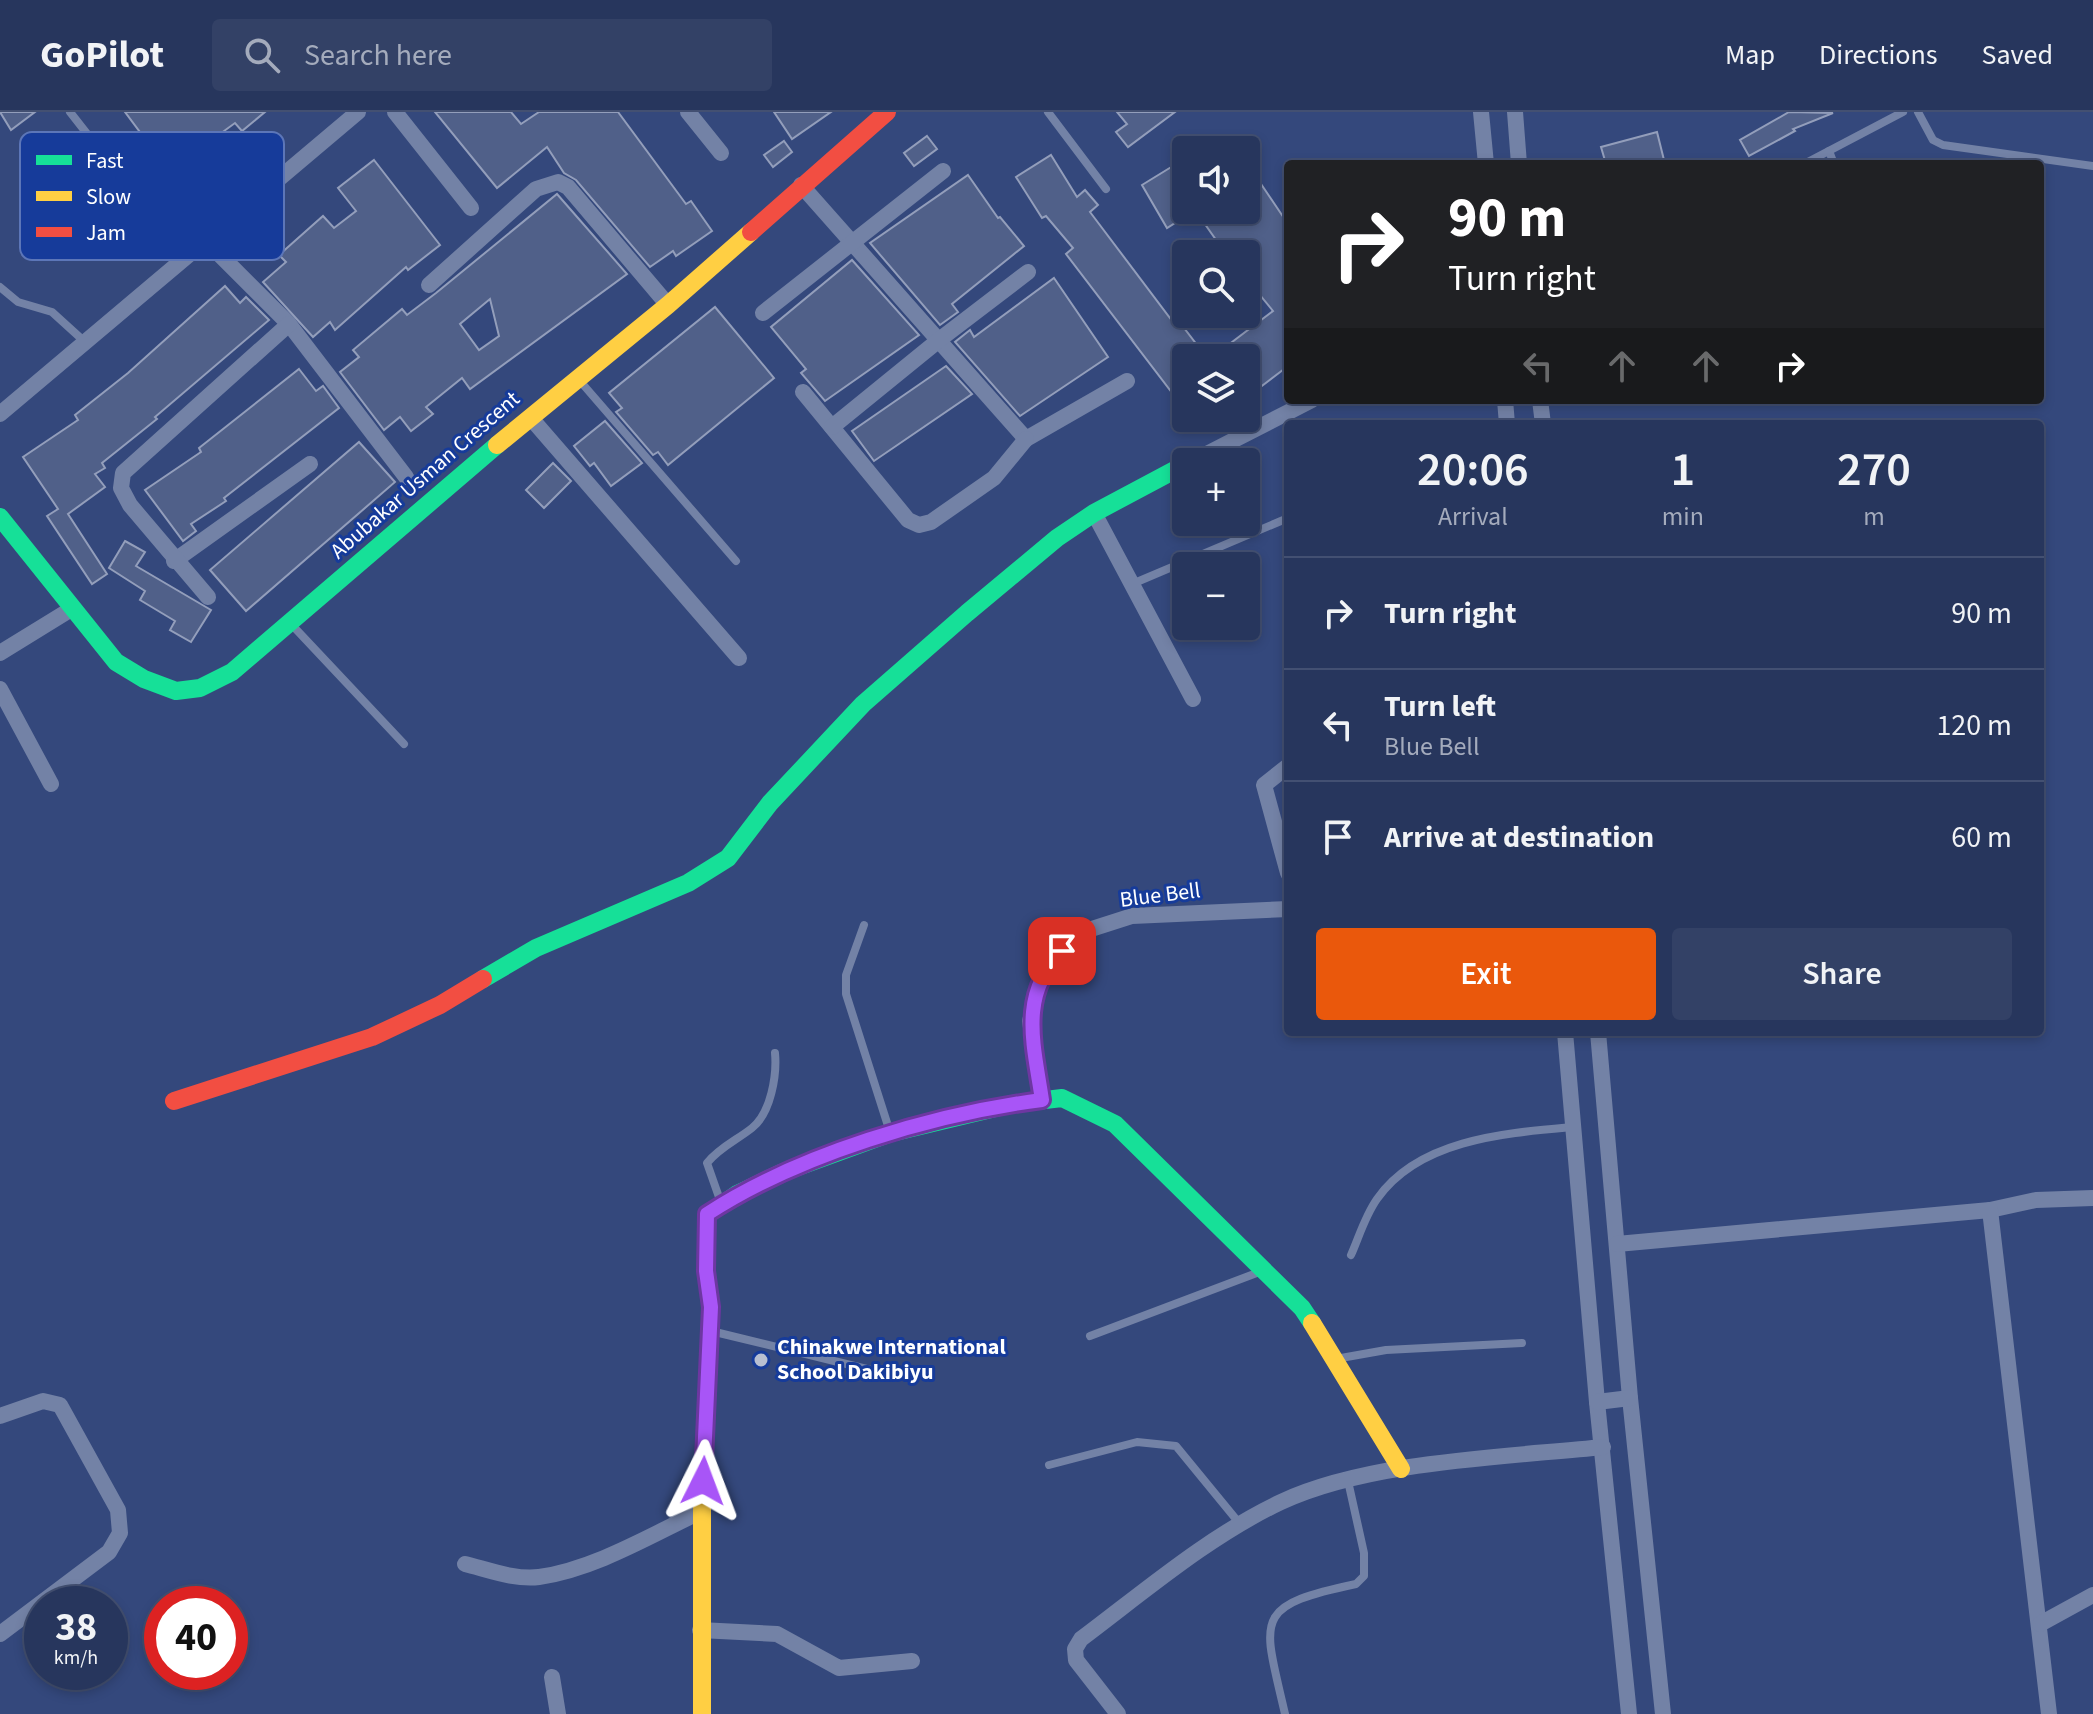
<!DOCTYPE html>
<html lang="en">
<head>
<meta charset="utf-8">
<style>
	:root { --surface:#27365d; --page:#334166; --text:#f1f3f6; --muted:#a4abbc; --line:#435072; --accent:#ea580c }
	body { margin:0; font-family:"Source Sans 3",sans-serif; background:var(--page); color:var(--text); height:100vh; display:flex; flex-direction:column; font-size:30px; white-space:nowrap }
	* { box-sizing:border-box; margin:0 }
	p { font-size:26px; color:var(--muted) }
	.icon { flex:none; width:44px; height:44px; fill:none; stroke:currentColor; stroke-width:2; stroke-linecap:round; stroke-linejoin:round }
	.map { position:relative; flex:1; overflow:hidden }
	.panel { position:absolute; left:1284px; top:308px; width:760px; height:616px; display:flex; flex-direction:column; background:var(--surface); border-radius:8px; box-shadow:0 4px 12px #0003,0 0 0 2px var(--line) }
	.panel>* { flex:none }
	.hud { position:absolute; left:1284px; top:48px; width:760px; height:244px; border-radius:8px; box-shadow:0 4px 12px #0003,0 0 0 2px var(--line); background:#202124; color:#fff; overflow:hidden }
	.buttons { position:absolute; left:1172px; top:24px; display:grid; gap:16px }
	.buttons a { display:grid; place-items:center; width:88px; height:88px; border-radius:8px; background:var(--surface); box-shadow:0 4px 12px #0003,0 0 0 2px var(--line); font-size:40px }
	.speed { position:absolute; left:24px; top:1474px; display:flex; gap:16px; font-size:40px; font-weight:700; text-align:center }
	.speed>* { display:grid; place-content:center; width:104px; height:104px; border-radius:50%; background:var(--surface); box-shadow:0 4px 12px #0003,0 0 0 2px var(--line); line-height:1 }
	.speed small { font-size:20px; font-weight:400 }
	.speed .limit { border:12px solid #d22; background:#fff; color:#111 }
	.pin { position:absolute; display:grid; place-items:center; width:68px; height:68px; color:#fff; margin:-34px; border-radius:16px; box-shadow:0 4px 12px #0006 }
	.me { position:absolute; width:88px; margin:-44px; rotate:3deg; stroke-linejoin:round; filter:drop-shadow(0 0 6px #0008) }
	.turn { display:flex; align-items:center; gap:28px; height:168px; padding:0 32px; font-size:36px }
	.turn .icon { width:104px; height:104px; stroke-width:2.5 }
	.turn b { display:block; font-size:56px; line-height:68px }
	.lanes { display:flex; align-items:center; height:76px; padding:0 32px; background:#0003; justify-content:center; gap:40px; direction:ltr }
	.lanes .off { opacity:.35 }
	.eta { display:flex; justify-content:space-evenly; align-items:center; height:136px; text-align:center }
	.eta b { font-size:48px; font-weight:600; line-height:56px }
	.cta { display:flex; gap:16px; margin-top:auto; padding:16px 32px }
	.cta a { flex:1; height:92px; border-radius:8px; background:var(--accent); color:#fff; font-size:32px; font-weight:600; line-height:92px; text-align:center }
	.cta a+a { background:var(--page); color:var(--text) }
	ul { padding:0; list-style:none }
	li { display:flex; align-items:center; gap:24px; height:112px; padding:0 32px; border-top:2px solid var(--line) }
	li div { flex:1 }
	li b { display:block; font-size:30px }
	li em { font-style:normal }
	header { display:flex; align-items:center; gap:48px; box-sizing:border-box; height:112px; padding:0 40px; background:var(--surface); border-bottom:2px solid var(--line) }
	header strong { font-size:38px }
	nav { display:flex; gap:44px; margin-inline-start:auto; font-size:28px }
	.search { width:560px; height:72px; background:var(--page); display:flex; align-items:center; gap:20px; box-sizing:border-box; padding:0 28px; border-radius:8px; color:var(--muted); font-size:30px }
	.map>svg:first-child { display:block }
	.building { fill:#506089; stroke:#939ebb; stroke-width:2; fill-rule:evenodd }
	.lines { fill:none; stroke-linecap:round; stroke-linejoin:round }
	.lane { stroke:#7382a6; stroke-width:8 }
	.street { stroke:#7382a6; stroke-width:16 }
	.fast { stroke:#16e098; stroke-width:18 }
	.slow { stroke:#ffcf43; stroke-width:18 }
	.jam { stroke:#f24e42; stroke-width:18 }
	.route-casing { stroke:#6d37a1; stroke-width:20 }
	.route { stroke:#a855f7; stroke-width:14 }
	.poi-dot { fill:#b8bfd1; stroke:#163b9a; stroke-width:3 }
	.labels { text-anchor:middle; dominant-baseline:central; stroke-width:6; stroke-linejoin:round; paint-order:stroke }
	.street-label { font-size:22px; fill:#fff; stroke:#163b9a }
	.poi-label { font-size:22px; font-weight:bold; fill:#fff; stroke:#163b9a; text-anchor:start }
	.key { fill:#163b9a; stroke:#5c76b8; stroke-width:2 }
	.key-label { font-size:22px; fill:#fff }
</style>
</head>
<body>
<header>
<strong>GoPilot</strong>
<div class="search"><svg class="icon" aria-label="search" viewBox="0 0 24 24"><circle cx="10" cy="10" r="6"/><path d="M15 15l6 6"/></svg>Search here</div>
<nav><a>Map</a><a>Directions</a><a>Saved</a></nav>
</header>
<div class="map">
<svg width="2093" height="1602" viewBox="0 0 2093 1602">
	<rect width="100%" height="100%" fill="#34487c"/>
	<g class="building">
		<polygon points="0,0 35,0 11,18"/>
		<polygon points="125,0 265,0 242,19 235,11 169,59"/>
		<polygon points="435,0 511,0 521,12 539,0 618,0 686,92 691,89 712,119 676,144 673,139 650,155 576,68 564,61 547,35 497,76"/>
		<polygon points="774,0 831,0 792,27"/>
		<polygon points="1117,0 1175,0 1128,35 1116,20 1127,12"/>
		<polygon points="1789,0 1833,1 1793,17 1795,19 1749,44 1740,28"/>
		<polygon points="1657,20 1665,52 1606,52 1601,35"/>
		<polygon points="927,24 937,37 914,54 904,41"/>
		<polygon points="784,29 792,40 773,55 764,43"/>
		<polygon points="1051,43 1077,85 1085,78 1098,93 1090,100 1170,206 1174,203 1207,246 1186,246 1186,299 1066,142 1073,136 1046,104 1042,106 1016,65"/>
		<polygon points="1186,46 1186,104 1167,116 1142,73"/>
		<polygon points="374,48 440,133 408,158 406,155 335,218 330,210 313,225 263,170 286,150 279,143 323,104 334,116 356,99 338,76"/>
		<polygon points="968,63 998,106 1000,105 1024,134 952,192 958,200 940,213 870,131"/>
		<polygon points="1259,69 1288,112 1288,254 1246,286 1246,246 1211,246 1273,199 1246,166 1246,142 1226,142 1195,98 1246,98 1246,78"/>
		<path d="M557,82l70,80 -157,115 -8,-11 -36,29 7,7 -22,17 -11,-14 -16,13 -44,-58 19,-15 -6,-7 49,-41 5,6 29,-22zM490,187l9,37 -20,14 -19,-26z"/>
		<polygon points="852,148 919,223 825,289 801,261 806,257 771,215"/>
		<polygon points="1054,166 1108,245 1020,304 955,230 970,218 974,225"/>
		<polygon points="225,174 240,191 246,185 269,208 155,305 157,307 102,351 105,356 95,362 105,375 68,402 107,462 92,472 47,404 58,397 23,345 78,308 75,303 128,261"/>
		<polygon points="715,195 774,266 668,353 658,340 653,343 616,300 622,296 609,281"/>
		<polygon points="946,254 972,282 874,349 852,319"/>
		<polygon points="299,257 316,279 323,274 339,296 224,386 226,389 191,412 196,419 183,429 145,378 201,340 199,336"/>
		<polygon points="605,309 642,351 611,374 594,351 590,354 574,334"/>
		<polygon points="359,330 395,370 246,499 210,458"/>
		<polygon points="553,351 571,369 544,396 526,378"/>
		<polygon points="125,429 145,440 136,454 211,498 191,530 170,518 175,509 140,488 145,479 109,456"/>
	</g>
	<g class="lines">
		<g class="lane">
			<polyline points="70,0 128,74 177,152"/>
			<polyline points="1048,0 1106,77"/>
			<polyline points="1918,0 1933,28 1943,33 2093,54"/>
			<polyline points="1829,39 1834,52"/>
			<polyline points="1804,52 1903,0"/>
			<polyline points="0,175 18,190 52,200 85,230"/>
			<polyline points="580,269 736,449"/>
			<polyline points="1132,472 1288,406"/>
			<polyline points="292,513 404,632"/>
			<polyline points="864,813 846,863 846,882 889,1017"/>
			<path d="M720,1088l-13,-37c13,-16 30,-23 45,-35 19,-15 25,-53 23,-75"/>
			<path d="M1351,1143c8,-18 14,-39 26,-56 42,-60 129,-66 196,-72"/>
			<polyline points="715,1220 871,1258"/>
			<polyline points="1090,1224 1262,1159"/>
			<polyline points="1341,1246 1386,1238 1522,1231"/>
			<polyline points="1049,1353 1137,1330 1176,1334 1240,1412"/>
			<path d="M1285,1602c-22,-96 -34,-108 71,-130l8,-8v-23l-16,-72"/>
		</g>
		<g class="street">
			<polyline points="395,0 471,96"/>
			<polyline points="688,0 721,41"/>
			<polyline points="1481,0 1486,52"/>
			<polyline points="1515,0 1519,52"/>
			<polyline points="801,73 1026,327 1127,269"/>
			<polyline points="206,129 289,212 406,365"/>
			<polyline points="429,173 536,77 558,70 568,75 668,193"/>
			<polyline points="763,201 943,59"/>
			<polyline points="803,280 908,408 919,413 931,410 994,366 1026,327"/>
			<polyline points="1505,288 1507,312"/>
			<polyline points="1540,288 1543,312"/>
			<polyline points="0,302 358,0"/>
			<polyline points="530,305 739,546"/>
			<polyline points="832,315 939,228 1028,160"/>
			<polyline points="1191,350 1312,288"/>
			<polyline points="1094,401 1193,587"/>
			<polyline points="174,449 310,352"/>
			<polyline points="208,485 130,393 121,376 123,361 289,212"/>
			<polyline points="0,541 73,496"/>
			<polyline points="0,577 51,672"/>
			<polyline points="1288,654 1264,673 1288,761"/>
			<polyline points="1565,920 1597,1290 1629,1602"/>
			<polyline points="1598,920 1630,1286 1663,1602"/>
			<polyline points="1042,988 1030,909 1045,856 1079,821 1132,804 1288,797"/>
			<polyline points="1990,1098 2036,1088 2093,1086"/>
			<polyline points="1617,1132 1990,1098 2049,1602"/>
			<polyline points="1597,1290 1630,1286"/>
			<polyline points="0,1304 43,1289 60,1293 118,1398 120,1421 109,1440 0,1522"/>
			<path d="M465,1452c24,6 50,16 74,13 56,-8 112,-42 163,-66"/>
			<polyline points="2040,1512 2093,1483"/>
			<polyline points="700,1518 777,1522 839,1556 912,1549"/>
			<polyline points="552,1565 558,1602"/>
			<path d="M1118,1602l-42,-54 -1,-11 6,-10c64,-48 128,-103 200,-137 87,-41 226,-45 322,-55"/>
		</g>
		<g class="fast">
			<polyline points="0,405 116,550 144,567 176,579 200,576 232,560 497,333"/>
			<polyline points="483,867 536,836 688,771 728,746 770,691 863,592 967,501 1057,426 1094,401 1186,352"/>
			<polyline points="707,1103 737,1082 781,1061 891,1021 1012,992 1062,986 1115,1012 1302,1196 1312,1211"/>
		</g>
		<g class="slow">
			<polyline points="497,333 668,193 751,120"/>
			<polyline points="1312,1211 1401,1357"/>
			<polyline points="702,1602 702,1399 711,1195 706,1159 707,1103"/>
		</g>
		<g class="jam">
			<polyline points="751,120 887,0"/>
			<polyline points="174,989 372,925 440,893 483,867"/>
		</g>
	</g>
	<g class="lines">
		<defs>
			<path id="route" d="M703,1369l8,-174 -5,-36 1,-57c92,-60 227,-100 335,-114 -8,-55 -24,-105 20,-149"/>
		</defs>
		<use href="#route" class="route-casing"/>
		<use href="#route" class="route"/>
	</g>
	<circle class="poi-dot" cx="761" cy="1248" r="8"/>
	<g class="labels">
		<g class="street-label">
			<text transform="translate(425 363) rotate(-41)">Abubakar Usman Crescent</text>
			<text transform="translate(1160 783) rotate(-7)">Blue Bell</text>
		</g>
		<g class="poi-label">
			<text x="777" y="1235">Chinakwe International<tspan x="777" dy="25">School Dakibiyu</tspan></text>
		</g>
	</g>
	<rect x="20" y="20" width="264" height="128" rx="12" class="key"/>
	<rect x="36" y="43" width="36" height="10" fill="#16e098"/>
	<rect x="36" y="79" width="36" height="10" fill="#ffcf43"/>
	<rect x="36" y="115" width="36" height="10" fill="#f24e42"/>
	<g class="key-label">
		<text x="86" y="56">Fast</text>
		<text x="86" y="92">Slow</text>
		<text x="86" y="128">Jam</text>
	</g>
</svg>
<div class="buttons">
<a><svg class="icon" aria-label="sound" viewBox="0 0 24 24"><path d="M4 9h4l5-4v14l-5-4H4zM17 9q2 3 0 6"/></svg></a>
<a><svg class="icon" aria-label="search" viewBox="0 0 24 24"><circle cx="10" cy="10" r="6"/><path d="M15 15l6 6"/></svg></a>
<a><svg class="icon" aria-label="layers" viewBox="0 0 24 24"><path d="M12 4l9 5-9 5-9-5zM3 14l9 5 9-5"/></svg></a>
<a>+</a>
<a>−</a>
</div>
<div class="speed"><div>38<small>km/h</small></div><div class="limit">40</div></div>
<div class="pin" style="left:1062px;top:839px;background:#d93025"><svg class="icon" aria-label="arrive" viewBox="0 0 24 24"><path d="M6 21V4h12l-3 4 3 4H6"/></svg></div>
<svg class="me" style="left:703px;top:1369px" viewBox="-20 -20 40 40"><path d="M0-17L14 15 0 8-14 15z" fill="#a855f7" stroke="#fff" stroke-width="4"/></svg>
<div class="hud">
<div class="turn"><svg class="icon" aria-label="right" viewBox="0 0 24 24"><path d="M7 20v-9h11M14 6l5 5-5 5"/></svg><div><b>90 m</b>Turn right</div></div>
<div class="lanes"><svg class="icon off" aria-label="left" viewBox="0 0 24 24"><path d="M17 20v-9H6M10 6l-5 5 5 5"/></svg><svg class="icon off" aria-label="ahead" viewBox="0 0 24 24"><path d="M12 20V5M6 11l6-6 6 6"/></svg><svg class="icon off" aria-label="ahead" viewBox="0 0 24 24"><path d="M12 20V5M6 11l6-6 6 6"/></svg><svg class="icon" aria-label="right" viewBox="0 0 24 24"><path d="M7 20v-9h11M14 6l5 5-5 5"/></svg></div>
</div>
<section class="panel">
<div class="eta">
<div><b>20:06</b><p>Arrival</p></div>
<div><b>1</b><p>min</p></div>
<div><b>270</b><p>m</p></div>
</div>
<ul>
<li><svg class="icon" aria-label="right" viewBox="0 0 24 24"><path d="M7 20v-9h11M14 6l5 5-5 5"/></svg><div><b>Turn right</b></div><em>90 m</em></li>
<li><svg class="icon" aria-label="left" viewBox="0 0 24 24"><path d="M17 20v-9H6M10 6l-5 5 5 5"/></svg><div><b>Turn left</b><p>Blue Bell</p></div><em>120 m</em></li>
<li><svg class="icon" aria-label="arrive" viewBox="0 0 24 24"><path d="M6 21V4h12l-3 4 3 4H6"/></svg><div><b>Arrive at destination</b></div><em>60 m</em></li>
</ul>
<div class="cta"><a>Exit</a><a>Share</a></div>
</section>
</div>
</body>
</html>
